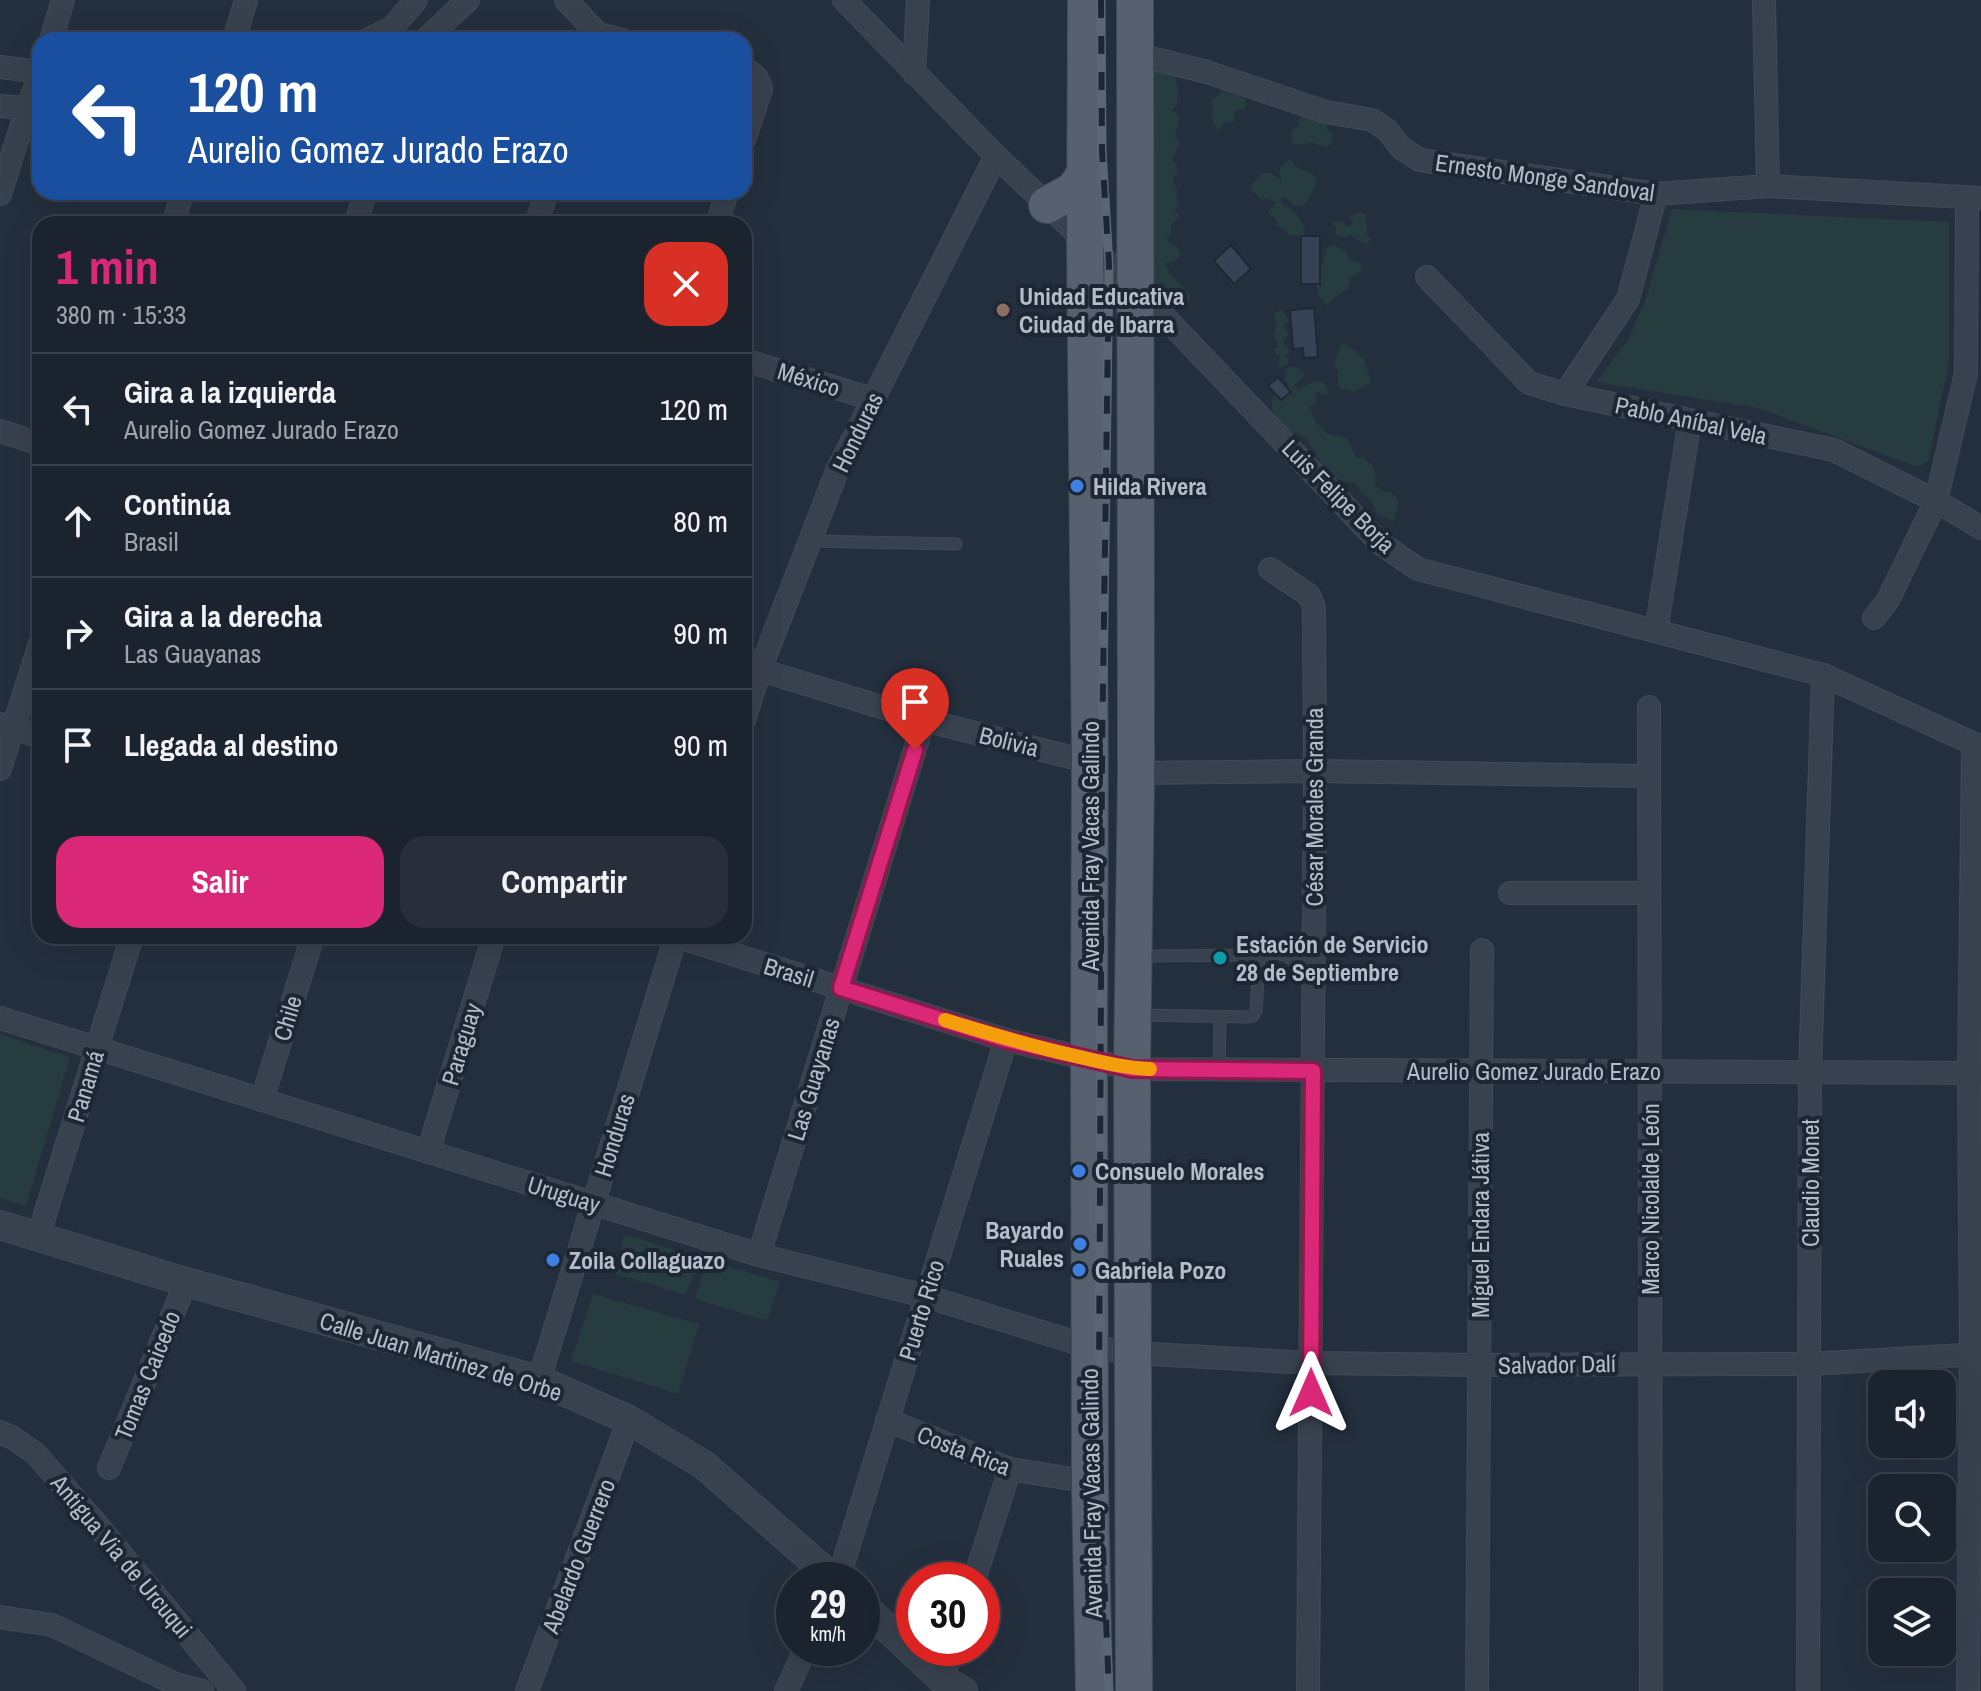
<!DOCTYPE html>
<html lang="es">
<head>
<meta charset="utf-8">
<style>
	:root { --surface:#1b232e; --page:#282f3a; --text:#f1f3f6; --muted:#a0a4aa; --line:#39404a; --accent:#db2777 }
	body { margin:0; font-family:"Archivo Narrow",sans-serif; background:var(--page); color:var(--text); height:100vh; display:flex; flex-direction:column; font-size:30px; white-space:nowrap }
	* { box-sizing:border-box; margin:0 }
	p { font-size:26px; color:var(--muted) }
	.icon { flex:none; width:44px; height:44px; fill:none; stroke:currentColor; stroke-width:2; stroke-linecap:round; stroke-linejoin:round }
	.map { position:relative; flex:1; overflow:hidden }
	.sheet { position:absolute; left:32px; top:216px; width:720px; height:728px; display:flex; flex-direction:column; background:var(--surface); border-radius:24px; box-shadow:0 8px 32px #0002,0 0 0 2px var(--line) }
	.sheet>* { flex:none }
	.hud { position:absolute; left:32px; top:32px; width:720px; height:168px; border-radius:24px; box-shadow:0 8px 32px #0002,0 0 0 2px var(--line); background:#1a4fa0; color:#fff; overflow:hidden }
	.controls { position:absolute; left:1868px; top:1370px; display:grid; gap:16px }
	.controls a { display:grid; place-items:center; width:88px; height:88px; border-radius:16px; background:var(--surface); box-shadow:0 8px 32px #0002,0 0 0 2px var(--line); font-size:40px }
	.speed { position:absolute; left:776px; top:1562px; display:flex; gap:16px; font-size:40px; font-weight:700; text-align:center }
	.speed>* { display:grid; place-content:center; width:104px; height:104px; border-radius:50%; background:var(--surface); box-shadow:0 8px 32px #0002,0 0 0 2px var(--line); line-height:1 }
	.speed small { font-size:20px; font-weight:400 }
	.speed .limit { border:12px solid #d22; background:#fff; color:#111 }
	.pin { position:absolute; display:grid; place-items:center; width:68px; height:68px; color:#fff; margin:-82px -34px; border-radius:50% 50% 50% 0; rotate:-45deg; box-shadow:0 0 8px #0007 }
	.pin .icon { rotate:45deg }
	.me { position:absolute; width:88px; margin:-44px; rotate:0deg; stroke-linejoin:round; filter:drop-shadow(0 0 6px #0008) }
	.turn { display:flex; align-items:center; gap:28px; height:168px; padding:0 24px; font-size:36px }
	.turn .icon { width:104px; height:104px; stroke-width:2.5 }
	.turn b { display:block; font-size:56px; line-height:68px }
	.round { display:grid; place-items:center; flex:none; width:84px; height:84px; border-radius:24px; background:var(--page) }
	.overview { display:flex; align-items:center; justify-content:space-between; height:136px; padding:0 24px }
	h1 { font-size:48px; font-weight:700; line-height:60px; color:var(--accent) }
	.action { display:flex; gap:16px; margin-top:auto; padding:16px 24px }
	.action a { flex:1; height:92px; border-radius:24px; background:var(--accent); color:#fff; font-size:32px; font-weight:700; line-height:92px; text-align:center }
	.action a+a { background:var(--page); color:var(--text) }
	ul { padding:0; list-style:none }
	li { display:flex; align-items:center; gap:24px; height:112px; padding:0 24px; border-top:2px solid var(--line) }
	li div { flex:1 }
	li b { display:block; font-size:30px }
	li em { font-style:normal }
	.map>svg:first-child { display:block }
	.green { fill:#263c3f }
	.building { fill:#364354; stroke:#1f2835; stroke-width:2 }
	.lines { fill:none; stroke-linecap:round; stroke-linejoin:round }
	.service-casing { stroke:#414a57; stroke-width:13 }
	.minor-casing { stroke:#414a57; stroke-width:24 }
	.tertiary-casing { stroke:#414a57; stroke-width:30 }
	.primary-casing { stroke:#414a57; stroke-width:38 }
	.service { stroke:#38414e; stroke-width:11 }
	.minor { stroke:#38414e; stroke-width:22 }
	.tertiary { stroke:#38414e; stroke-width:28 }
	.primary { stroke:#56606e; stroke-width:36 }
	.rail-casing { stroke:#5a6575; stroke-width:9 }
	.rail { stroke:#1d2633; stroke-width:6; stroke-dasharray:18; stroke-linecap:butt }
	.route-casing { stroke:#8e194d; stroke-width:20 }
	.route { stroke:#db2777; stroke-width:14 }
	.slow { stroke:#f59e0b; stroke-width:14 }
	.education-dot { fill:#8d6e63; stroke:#1d2633; stroke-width:3 }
	.shop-dot { fill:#3f7fe0; stroke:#1d2633; stroke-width:3 }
	.culture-dot { fill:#0f9aa8; stroke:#1d2633; stroke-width:3 }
	.labels { text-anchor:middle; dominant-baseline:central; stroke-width:8; stroke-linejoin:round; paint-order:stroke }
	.street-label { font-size:24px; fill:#b4bcc9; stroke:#1d2633 }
	.poi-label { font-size:24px; font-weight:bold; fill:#b4bcc9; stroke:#1d2633; text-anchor:start }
</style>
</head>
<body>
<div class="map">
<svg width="1981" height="1691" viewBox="0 0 1981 1691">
	<rect width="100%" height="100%" fill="#242f3e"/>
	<g class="green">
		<path d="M1149,63l24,9 5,14 -1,19 -6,6 5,1 3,6 -4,20 5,1 -5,17 -3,3 4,5 2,8 -5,5 1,7 4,7 -2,6 3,5 -4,10 5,3 -9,11v8l-5,5 13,10v7l-4,6 -10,1c7,18 20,20 26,36l-4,5 -8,3c-13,-7 -20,-19 -28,-31z"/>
		<polygon points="1223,90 1233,95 1239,95 1246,100 1246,108 1234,111 1235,121 1224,123 1219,131 1215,125 1211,114 1213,109 1211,101"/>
		<path d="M1302,117h9l15,4 2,10 5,3 -2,9 -4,4c-7,0 -12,-5 -19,-4 -4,1 -8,2 -14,2l-3,-8 1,-7 6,-4v-5z"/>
		<path d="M1291,159l5,7 20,11c2,9 -7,22 -13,29h-8l-10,-9 -4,2 2,6c14,5 25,22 21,36l-6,-5 -8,-1 -13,-10v-4l-9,-9 8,-10 -7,-3h-8l-11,-10c4,-7 11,-21 22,-15 3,2 6,5 9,6 -3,-10 -1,-18 10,-21z"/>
		<polygon points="1672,209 1949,222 1949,362 1928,462 1917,467 1758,408 1596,382 1629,338 1645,301"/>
		<polygon points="1359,212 1366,215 1367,234 1371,240 1365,244 1350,235 1343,238 1335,235 1336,228 1332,222 1343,222 1345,226 1350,226 1354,222 1349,217"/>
		<path d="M1333,244l14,9 2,6 11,4 2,8 -11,6c-2,16 -7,12 -16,20 -3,3 -5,6 -8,8 -10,-7 -11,-17 -10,-29l7,-4 -7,-6 6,-3 4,-15z"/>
		<polygon points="1282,310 1289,319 1283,328 1288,332 1286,338 1283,340 1284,344 1287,345 1289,354 1284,355 1288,359 1288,364 1282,368 1278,365 1280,356 1276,354 1275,349 1279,346 1273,336 1276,326 1274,317 1275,313"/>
		<polygon points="1346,344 1363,358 1371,382 1354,392 1338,387 1338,371 1334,366 1341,345"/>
		<path d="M1288,367h6l9,3 1,6 -10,9 4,6c10,-7 16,-12 28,-7l2,10 -3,2 -5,-4 -5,2 2,2 -2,8 -5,2 5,15 11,12 22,6 8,19 7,-1 11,10 2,12 -2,6 10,7h6l8,7v7l-5,15 -17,-8 -4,-13 -10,-6 -6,-11 -13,-2 -15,-6 -22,-37 -8,-5 -9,1 -5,-3 -12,-21v-13l13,-4 3,-9c-4,-6 -3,-10 0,-17z"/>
		<polygon points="0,1034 70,1057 26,1206 0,1198"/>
		<polygon points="625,1234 699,1258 686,1295 613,1273"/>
		<polygon points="707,1260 780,1282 767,1321 695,1299"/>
		<polygon points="593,1294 699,1324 678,1394 571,1361"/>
	</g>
	<g class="building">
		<rect x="1301" y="236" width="19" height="48"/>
		<polygon points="1231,245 1251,269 1234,284 1214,261"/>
		<polygon points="1314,308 1318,357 1304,358 1303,348 1293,349 1290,310"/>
		<polygon points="1278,377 1291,392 1281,400 1268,386"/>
	</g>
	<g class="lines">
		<defs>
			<g id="service">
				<polyline points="810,541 956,544"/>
				<path d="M1257,958c29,-13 38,3 55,23"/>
				<polyline points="1137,1015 1248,1017 1253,1016 1256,1011 1259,963 1257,958 1253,955 1139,956"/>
				<polyline points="1219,1070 1220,1017"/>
			</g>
			<g id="minor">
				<polyline points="566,0 598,34 622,40"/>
				<polyline points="844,0 996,156 1109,264 1136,287 1380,543 1418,569 1823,675 1981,747"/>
				<polyline points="1764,0 1768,186"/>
				<polyline points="51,40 63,0"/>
				<polyline points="234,40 246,0"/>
				<polyline points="367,40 392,28 416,0"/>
				<polyline points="425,40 468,0"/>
				<polyline points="1134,54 1207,72 1326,112 1372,120 1387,130 1401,148 1420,160 1656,194 1768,186 1981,198"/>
				<polyline points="0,67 40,72"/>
				<path d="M744,70c10,2 15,10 17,19l-17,51"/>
				<polyline points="914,73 918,0"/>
				<polyline points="0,106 39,109"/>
				<polyline points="0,194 27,109 40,75"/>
				<polyline points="173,224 183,192"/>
				<polyline points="355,224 366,192"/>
				<polyline points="536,224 547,192"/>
				<polyline points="717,224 727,192"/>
				<polyline points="1427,277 1529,383 1565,394 1834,450 1936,501 1981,528"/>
				<polyline points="744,360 873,399"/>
				<polyline points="1565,394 1628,299 1656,194"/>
				<polyline points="0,431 40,444"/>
				<polyline points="1270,569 1309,595 1314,607 1315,771 1308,1691"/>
				<polyline points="1874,618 1888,600 1936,501 1966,373 1967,198"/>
				<polyline points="1656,631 1690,420"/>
				<polyline points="744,665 924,720 1090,762"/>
				<polyline points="1649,707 1651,1691"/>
				<polyline points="744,720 760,670 837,471 996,156"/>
				<polyline points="0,724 40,737"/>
				<polyline points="0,769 40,644"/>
				<polyline points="1136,773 1315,771 1649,776"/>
				<polyline points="1510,893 1649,893"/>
				<polyline points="675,936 1006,1040 1132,1069 1981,1073"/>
				<polyline points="0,1018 759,1255 925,1296 1090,1347 1133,1353 1311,1363 1479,1365 1810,1364 1981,1354"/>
				<polyline points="262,1100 313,936"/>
				<polyline points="428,1152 494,936"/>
				<polyline points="38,1237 132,936"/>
				<polyline points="759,1255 924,720"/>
				<polyline points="539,1380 676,936"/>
				<polyline points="887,1420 1010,1469 1090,1482"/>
				<polyline points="0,1432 13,1438 36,1454 93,1520 234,1691"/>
				<polyline points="109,1468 186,1282"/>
				<polyline points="838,1580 1006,1040"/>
				<polyline points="974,1580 1010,1469"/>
				<polyline points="0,1617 52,1625 178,1685 202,1691"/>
				<polyline points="942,1679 952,1648"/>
				<polyline points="527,1691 629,1420"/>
				<polyline points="786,1691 806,1648"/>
				<polyline points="1477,1691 1482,950"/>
				<polyline points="1808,1691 1810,1072 1823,675"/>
				<polyline points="1968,1691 1971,1354 1969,1073 1973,745"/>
			</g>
			<g id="tertiary">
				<polyline points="0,1225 186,1282 539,1380 629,1420 704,1465 835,1580"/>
				<polyline points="862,1605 942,1679 963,1691"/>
			</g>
			<g id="primary">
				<polyline points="1086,0 1085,242 1090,762 1089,1059 1090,1482 1094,1691"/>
				<polyline points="1047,205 1074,190 1085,174"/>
				<polyline points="1134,1691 1132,1069 1136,773 1135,0"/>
			</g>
		</defs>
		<use href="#service" class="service-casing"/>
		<use href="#minor" class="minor-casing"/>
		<use href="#tertiary" class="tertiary-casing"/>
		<use href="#primary" class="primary-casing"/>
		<use href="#service" class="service"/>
		<use href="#minor" class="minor"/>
		<use href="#tertiary" class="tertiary"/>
		<use href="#primary" class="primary"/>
		<defs>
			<polyline id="rail" points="1101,0 1102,151 1109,264 1102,756 1099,1398 1102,1525 1109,1691"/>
		</defs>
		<use href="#rail" class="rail-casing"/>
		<use href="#rail" class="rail"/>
	</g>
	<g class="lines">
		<defs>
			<polyline id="route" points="915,750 841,988 1006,1040 1132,1069 1313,1071 1311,1393"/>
		</defs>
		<use href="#route" class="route-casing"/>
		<use href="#route" class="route"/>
		<path class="slow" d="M945,1020c42,13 83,25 126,35 26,6 52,13 79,14"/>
	</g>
	<circle class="education-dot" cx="1003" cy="310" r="8"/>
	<g class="shop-dot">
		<circle cx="1077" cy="486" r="8"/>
		<circle cx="1079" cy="1171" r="8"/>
		<circle cx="1080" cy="1244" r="8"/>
		<circle cx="553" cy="1260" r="8"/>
		<circle cx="1079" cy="1270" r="8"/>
	</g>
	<circle class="culture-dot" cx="1220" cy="958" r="8"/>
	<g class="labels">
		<g class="street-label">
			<text transform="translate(1545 177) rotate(8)">Ernesto Monge Sandoval</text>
			<text transform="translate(809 379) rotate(17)">México</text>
			<text transform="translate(1691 420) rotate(12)">Pablo Aníbal Vela</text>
			<text transform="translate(857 432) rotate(-64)">Honduras</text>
			<text transform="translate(1339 496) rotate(45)">Luis Felipe Borja</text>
			<text transform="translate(1009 741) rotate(14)">Bolivia</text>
			<text transform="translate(1314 807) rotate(-90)">César Morales Granda</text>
			<text transform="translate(1090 846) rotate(-90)">Avenida Fray Vacas Galindo</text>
			<text transform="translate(789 972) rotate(17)">Brasil</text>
			<text transform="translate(287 1018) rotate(-73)">Chile</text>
			<text transform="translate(461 1044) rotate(-73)">Paraguay</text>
			<text x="1534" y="1071">Aurelio Gomez Jurado Erazo</text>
			<text transform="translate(813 1079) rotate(-73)">Las Guayanas</text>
			<text transform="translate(85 1086) rotate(-73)">Panamá</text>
			<text transform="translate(614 1135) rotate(-73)">Honduras</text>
			<text transform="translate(1810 1183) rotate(-90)">Claudio Monet</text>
			<text transform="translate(564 1194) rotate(17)">Uruguay</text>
			<text transform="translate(1650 1199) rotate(-90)">Marco Nicolalde León</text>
			<text transform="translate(1480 1225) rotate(-90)">Miguel Endara Játiva</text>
			<text transform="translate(921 1310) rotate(-73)">Puerto Rico</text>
			<text transform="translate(441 1356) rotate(17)">Calle Juan Martinez de Orbe</text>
			<text transform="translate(1557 1364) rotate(-1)">Salvador Dalí</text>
			<text transform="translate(147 1375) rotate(-68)">Tomas Caicedo</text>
			<text transform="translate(964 1450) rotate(21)">Costa Rica</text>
			<text transform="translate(1091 1493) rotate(-91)">Avenida Fray Vacas Galindo</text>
			<text transform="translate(122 1556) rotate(50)">Antigua Via de Urcuqui</text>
			<text transform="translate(578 1556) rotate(-69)">Abelardo Guerrero</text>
		</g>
		<g class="poi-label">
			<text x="1019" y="296">Unidad Educativa<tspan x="1019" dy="28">Ciudad de Ibarra</tspan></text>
			<text x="1093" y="486">Hilda Rivera</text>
			<text x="1236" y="944">Estación de Servicio<tspan x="1236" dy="28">28 de Septiembre</tspan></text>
			<text x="1095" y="1171">Consuelo Morales</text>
			<text x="1064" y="1230" text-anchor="end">Bayardo<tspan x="1064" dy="28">Ruales</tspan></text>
			<text x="569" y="1260">Zoila Collaguazo</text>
			<text x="1095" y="1270">Gabriela Pozo</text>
		</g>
	</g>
</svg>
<div class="controls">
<a><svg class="icon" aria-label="sound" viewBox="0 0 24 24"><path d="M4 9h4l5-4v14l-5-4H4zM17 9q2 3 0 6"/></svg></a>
<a><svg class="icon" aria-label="search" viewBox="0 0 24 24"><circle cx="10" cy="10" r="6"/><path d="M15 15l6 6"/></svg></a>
<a><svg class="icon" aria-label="layers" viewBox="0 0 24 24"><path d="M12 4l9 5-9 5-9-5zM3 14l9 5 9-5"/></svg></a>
</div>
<div class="speed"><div>29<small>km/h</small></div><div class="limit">30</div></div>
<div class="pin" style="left:915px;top:750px;background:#d93025"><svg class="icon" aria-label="arrive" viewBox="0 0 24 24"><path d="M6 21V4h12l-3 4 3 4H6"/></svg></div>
<svg class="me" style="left:1311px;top:1393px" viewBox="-20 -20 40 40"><path d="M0-17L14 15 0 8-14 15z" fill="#db2777" stroke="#fff" stroke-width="4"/></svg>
<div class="hud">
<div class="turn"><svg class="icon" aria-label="left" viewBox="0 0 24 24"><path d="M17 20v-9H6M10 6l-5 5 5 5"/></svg><div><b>120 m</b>Aurelio Gomez Jurado Erazo</div></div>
</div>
<section class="sheet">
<div class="overview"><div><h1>1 min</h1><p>380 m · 15:33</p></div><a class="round" style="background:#d93025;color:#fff"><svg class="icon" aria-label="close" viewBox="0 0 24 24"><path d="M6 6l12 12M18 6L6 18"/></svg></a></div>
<ul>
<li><svg class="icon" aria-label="left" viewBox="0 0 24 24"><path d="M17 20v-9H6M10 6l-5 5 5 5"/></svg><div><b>Gira a la izquierda</b><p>Aurelio Gomez Jurado Erazo</p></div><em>120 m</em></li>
<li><svg class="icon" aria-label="ahead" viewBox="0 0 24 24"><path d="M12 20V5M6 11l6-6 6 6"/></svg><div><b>Continúa</b><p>Brasil</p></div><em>80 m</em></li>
<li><svg class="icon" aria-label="right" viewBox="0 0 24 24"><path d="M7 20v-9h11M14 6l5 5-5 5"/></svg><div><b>Gira a la derecha</b><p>Las Guayanas</p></div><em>90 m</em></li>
<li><svg class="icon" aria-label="arrive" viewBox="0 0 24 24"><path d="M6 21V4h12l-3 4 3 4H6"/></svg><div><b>Llegada al destino</b></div><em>90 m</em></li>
</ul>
<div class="action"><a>Salir</a><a>Compartir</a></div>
</section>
</div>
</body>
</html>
